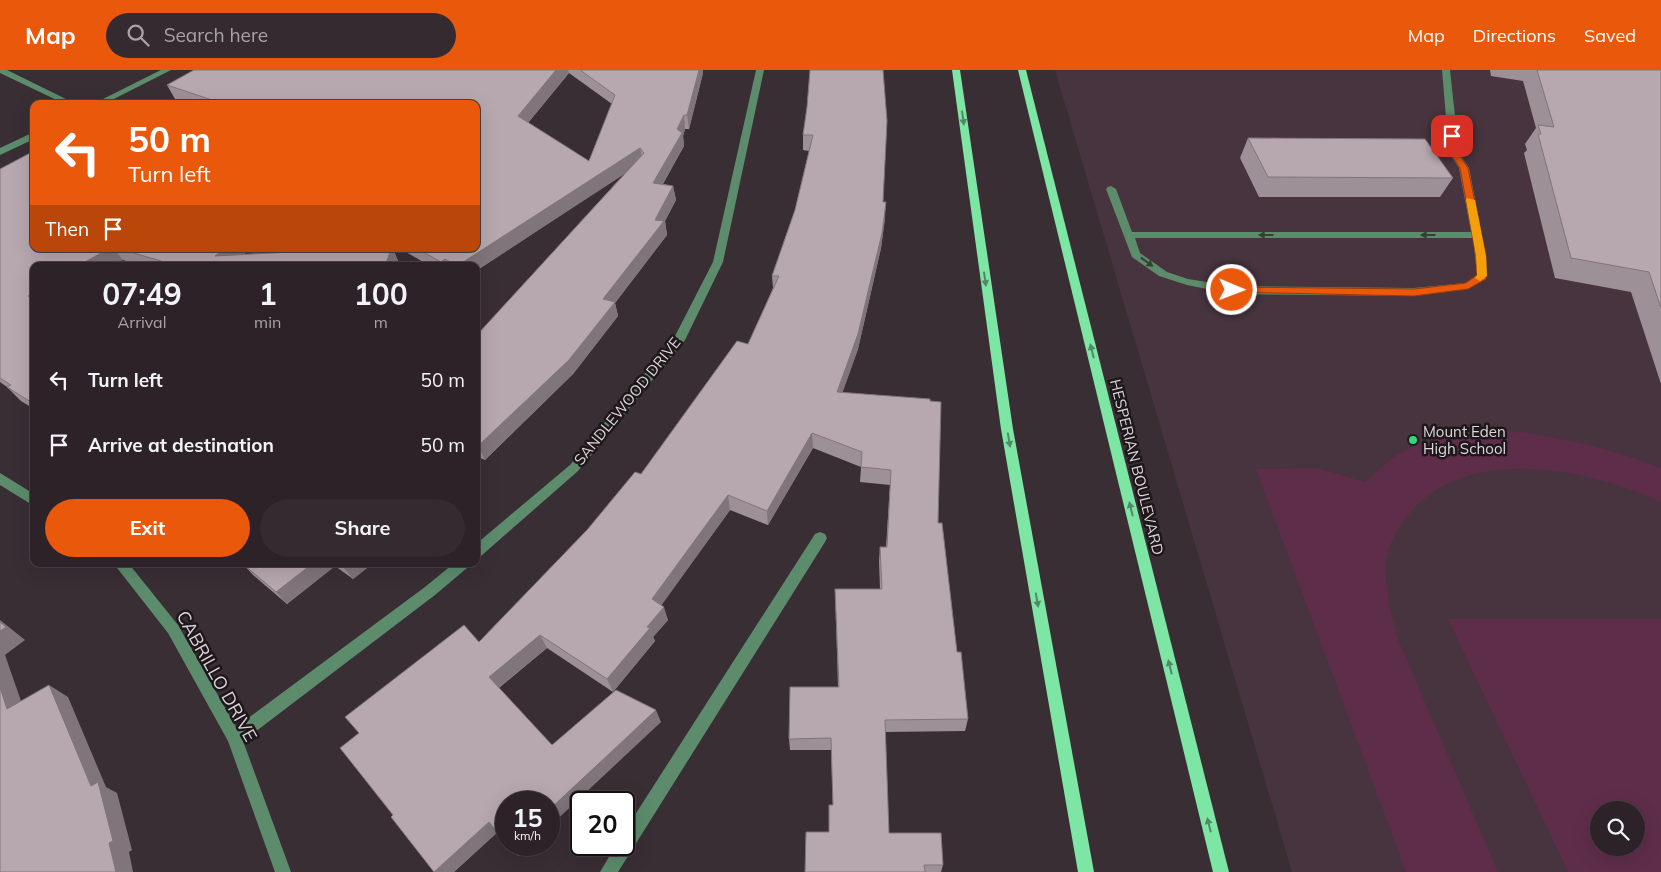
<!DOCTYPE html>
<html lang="en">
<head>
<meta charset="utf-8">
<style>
	:root { --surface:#2c2228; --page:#342a30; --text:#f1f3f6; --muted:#a6a4a8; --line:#483f45; --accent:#ea580c }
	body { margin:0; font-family:Mulish,sans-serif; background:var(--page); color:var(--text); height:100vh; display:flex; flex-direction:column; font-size:19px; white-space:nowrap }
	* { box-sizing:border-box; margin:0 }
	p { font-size:16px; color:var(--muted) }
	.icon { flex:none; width:28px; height:28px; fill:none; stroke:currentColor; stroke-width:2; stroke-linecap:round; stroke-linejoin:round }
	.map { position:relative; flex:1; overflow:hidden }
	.details { position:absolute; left:30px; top:192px; width:450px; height:305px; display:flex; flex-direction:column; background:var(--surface); border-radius:10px; box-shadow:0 5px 20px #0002,0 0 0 1px var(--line) }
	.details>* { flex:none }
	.banner { position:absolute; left:30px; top:30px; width:450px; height:152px; border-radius:10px; box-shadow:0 5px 20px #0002,0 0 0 1px var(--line); background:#ea580c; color:#fff; overflow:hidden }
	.buttons { position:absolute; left:1590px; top:731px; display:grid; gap:10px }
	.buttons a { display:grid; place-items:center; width:55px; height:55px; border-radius:50%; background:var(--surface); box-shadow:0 5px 20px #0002,0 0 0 1px var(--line); font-size:25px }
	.speed { position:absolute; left:495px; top:721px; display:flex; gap:10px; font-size:25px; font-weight:700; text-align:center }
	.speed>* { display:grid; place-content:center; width:65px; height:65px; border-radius:50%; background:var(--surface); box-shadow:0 5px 20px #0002,0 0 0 1px var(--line); line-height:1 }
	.speed small { font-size:12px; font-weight:400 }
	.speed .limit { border:2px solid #111; border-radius:8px; background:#fff; color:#111 }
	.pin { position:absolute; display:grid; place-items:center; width:42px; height:42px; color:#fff; margin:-21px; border-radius:10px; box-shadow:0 2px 8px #0006 }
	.me { position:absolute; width:55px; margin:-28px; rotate:91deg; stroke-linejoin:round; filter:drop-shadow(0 0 4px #0008) }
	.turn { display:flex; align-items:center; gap:18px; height:105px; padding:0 15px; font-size:22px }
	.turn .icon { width:65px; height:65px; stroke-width:2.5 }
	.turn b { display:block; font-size:35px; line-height:42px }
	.then { display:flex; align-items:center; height:48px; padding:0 15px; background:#0003; gap:10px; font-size:19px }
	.eta { display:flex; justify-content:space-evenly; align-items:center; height:85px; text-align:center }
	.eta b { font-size:30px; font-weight:700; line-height:35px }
	.action { display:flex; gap:10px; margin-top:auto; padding:10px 15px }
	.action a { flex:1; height:58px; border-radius:30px; background:var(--accent); color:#fff; font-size:20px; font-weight:700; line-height:58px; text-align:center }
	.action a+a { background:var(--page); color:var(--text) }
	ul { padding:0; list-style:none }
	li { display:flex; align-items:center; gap:15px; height:65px; padding:0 15px }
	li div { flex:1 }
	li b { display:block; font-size:19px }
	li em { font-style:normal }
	header { display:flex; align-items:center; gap:30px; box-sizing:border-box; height:70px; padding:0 25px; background:var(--accent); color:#fff }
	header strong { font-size:24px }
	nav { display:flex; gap:28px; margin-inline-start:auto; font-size:18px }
	.search { width:350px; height:45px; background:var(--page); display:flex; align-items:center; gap:12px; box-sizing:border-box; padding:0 18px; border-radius:28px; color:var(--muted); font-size:19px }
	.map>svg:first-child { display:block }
	.built { fill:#47343e; fill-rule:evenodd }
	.green { fill:#5e2d4a; fill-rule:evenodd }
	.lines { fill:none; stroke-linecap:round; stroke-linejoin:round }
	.minor { fill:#5c8c6c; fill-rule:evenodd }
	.major { fill:#7de6a5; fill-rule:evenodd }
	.wall { fill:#9d9096; fill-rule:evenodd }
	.shaded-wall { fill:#80757a }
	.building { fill:#b7a7af; stroke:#80757a }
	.oneway { fill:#528967 }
	.oneway2 { fill:#344137 }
	.route { fill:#ea580c; stroke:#983908 }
	.slow { fill:#f59e0b }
	.poi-dot { fill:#31d882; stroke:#1e181b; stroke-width:2 }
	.labels { text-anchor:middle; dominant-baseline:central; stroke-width:5; stroke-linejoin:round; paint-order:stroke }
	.street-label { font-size:15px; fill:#ded5da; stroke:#1e181b }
	.poi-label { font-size:15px; fill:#ded5da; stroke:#1e181b; text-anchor:start }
	.near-street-label { font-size:18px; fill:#ded5da; stroke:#1e181b }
</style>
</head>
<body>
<header>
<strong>Map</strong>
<div class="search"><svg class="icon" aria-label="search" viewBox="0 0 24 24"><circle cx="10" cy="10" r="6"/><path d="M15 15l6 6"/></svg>Search here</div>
<nav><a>Map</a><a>Directions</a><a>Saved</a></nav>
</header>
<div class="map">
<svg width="1661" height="802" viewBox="0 0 1661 802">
	<rect width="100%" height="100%" fill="#3a2e35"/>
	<path class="built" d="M1055,0h606v802h-369zM1599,740h37v38h-37z"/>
	<g class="green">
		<path d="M1521,362c51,8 92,17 140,36v34c-72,-33 -194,-59 -252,12 -10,12 -23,34 -23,50 -1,26 5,50 12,75l100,233h-92l-150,-403 61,-1 48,14c10,-8 20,-20 32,-27 37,-22 82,-22 124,-23z"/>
		<path d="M1448,549h213v253h-93zM1599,740h37v38h-37z"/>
	</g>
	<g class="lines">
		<g class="minor">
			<polygon points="0,0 7,0 76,34 65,34 0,3"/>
			<polygon points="161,0 171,0 104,34 93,34"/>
			<polygon points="756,0 764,0 723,192 685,270 578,401 481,486 476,488 476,474 570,395 674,268 713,192"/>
			<path d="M1442,0h8l9,83 10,15 17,88 1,20 -19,13 -54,7 -182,-2 -45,-9 -28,-9 -27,-19 -26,-68 2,-2 3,-1 5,3 16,43h339l-12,-64 -10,-15zM1135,168h338l4,37 -12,8 -51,5 -182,-2 -44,-7 -21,-7 -27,-19z"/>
			<polygon points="34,62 34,69 0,85 0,78"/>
			<polygon points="0,403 34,424 34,436 0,415"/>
			<polygon points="820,462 825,464 827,468 825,472 618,802 600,802 616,775 624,775 624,762 815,464"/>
			<polygon points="114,494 129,494 178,555 236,657 425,517 453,494 469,494 467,498 435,525 243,671 291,802 275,802 228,671 168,563"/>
		</g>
		<g class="major">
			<polygon points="952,0 960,0 1013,359 1094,802 1078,802 1001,359"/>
			<polygon points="1018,0 1026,0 1229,802 1213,802"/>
		</g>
	</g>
	<g class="wall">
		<path d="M194,0h509v3l-14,56h-4l-2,7 1,10 -21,38 10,2 3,14 -11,21 2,14 -52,68 3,13 -45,58 -88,86 -9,-4v-120l150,-164 -150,99v-5h-46l-29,-17h75v-145h-285l-16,-5 -8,-14zM569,3l43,31 -23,57 -61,-38z"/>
		<polygon points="1490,0 1661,0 1661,314 1631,222 1555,208 1524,83 1527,80 1525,74 1536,58 1523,11 1491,6"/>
		<polygon points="807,37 883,132 885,148 881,178 858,279 842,323 938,453 957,582 968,649 965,661 885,662 889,763 943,795 941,802 805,802 829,762 833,735 831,680 790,680 789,669 838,617 835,519 880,519 879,491 880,477 886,477 890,415 860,412 861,397 813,378 768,455 730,440 661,535 668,550 653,567 655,571 613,622 547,578 499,618 552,675 661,652 497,762 454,802 434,802 393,745 479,572 641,404 748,274 773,218 772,206 795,140 809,81 803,80 803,65"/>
		<polygon points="1248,68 1453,108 1440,127 1259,127 1240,88"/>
		<polygon points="0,99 34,179 251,179 244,184 348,179 393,179 398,191 396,196 142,196 123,190 34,196 34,339 21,331 7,317 0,312"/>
		<polygon points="243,494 372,494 353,509 335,496 287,534 253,505"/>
	</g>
	<g class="shaded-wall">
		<polygon points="556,0 568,0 569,3 522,60 518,46"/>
		<polygon points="699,0 703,0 703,3 689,59 687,45"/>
		<polygon points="684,45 685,59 683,66 684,76 655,127 653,113"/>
		<polygon points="640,78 643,92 476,201 476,196 457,196"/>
		<polygon points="673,116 676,130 665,151 667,165 615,233 618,246 573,304 485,390 478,376 603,229 655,150"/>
		<polygon points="886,132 885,148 881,178 858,279 837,338 837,322"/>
		<polygon points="108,179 114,179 123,190 113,196 78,196"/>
		<polygon points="224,179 251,179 229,196 215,186"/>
		<polygon points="391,179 393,179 398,191 396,196 385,196"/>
		<polygon points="445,189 448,196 442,196 441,192"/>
		<polygon points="34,223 34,232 28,226"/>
		<polygon points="812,363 813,378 768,455 767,441"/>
		<polygon points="728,425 730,440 656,543 652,529"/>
		<polygon points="312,494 334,494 335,496 287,534 276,522"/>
		<polygon points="347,494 372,494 353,509 343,497"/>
		<polygon points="664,537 668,550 653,567 655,571 613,622 607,609 647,557"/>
		<polygon points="0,550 25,570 5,585 28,651 7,639 0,617"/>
		<polygon points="540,565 547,578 497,619 489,607"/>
		<polygon points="49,615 68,627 106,717 117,723 132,780 129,782 133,802 116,802"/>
		<polygon points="656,640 661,652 549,757 549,740"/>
		<polygon points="489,752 498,762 454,802 434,802"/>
		<polygon points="511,775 530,775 518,786 509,777"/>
	</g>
	<g class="building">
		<polygon points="194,0 556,0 518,46 589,91 615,25 580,0 699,0 687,45 684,45 677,59 682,63 653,113 673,116 655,150 664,151 603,229 615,232 569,290 478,376 476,375 476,266 644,83 640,78 457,196 445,189 441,192 418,179 476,179 476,34 230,34 209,29 167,15"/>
		<polygon points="810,0 883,0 887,51 883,132 886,132 882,163 858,264 837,322 930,329 930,331 941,332 938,453 942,453 957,582 961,582 968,649 885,650 889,763 941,763 943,795 924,795 925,802 805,802 806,762 829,762 829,735 833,735 831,668 789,669 790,617 839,617 835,519 882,519 880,477 887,477 891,400 861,397 862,382 812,363 767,441 728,425 652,529 664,537 647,557 650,558 607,609 540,565 489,607 552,675 616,620 656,640 549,740 549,732 506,732 506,773 489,752 434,802 391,747 393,745 340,678 359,663 345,647 464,555 479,572 587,460 635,402 641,404 737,271 748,274 779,206 772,206 795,140 813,65 803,65 807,37"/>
		<polygon points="1537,0 1661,0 1661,238 1649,202 1571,188 1538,64 1541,64 1538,55 1554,57"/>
		<polygon points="1248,68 1425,69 1453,108 1268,107"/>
		<polygon points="34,81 34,179 108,179 78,196 34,196 34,223 28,226 34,229 34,334 7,317 11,315 0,308 0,99"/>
		<polygon points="120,179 224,179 215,186 348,179 391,179 385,196 178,196"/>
		<polygon points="243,494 312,494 276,522"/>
		<polygon points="339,494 347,494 343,497"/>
		<polygon points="0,552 6,557 0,561"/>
		<polygon points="49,615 91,716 98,712 113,771 109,773 116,802 0,802 0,617 7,639"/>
	</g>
	<defs><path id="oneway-solid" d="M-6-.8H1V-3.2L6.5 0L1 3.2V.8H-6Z" transform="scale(1.25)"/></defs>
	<g class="oneway">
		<use href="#oneway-solid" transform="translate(963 48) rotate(82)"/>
		<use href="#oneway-solid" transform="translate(985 209) rotate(82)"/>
		<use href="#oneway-solid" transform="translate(1092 281) rotate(-104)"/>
		<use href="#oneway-solid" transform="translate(1009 370) rotate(80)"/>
		<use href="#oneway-solid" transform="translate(1131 439) rotate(-104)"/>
		<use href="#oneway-solid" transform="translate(1037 530) rotate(80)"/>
		<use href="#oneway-solid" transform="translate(1170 597) rotate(-104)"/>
		<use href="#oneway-solid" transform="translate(1209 755) rotate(-104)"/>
	</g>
	<g class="oneway2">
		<use href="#oneway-solid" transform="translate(1266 165) rotate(-180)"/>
		<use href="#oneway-solid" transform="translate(1428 165) rotate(-180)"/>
		<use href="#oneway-solid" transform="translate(1147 192) rotate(36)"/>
	</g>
	<polygon class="route" points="1452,63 1456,66 1458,83 1468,98 1486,186 1486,209 1468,219 1414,226 1229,222 1227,220 1232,217 1414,219 1466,213 1477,205 1476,186 1460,98 1450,83 1448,66"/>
	<polygon class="slow" points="1467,128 1475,130 1486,186 1487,206 1480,211 1475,208 1477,205 1476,186 1466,130"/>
	<circle class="poi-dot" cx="1413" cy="370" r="5"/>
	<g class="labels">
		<g class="street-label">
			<text transform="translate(627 331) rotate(-51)">SANDLEWOOD DRIVE</text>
			<text transform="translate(1137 397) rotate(76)">HESPERIAN BOULEVARD</text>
		</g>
		<g class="poi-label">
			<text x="1423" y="361">Mount Eden<tspan x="1423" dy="17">High School</tspan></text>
		</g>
		<g class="near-street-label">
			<text transform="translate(217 606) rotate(61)">CABRILLO DRIVE</text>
		</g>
	</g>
</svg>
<div class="buttons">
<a><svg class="icon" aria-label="search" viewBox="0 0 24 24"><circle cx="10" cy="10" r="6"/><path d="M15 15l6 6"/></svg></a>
</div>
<div class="speed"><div>15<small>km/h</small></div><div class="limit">20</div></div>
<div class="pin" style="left:1452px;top:66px;background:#d93025"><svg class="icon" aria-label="arrive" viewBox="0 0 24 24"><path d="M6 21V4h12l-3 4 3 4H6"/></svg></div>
<svg class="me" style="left:1232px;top:220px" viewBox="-20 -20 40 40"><circle r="17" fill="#ea580c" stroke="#fff" stroke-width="3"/><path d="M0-11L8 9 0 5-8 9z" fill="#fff"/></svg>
<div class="banner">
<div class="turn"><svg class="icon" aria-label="left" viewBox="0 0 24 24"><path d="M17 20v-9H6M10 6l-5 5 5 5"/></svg><div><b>50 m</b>Turn left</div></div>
<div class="then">Then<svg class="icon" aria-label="arrive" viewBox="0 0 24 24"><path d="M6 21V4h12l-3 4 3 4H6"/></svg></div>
</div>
<section class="details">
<div class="eta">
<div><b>07:49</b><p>Arrival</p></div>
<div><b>1</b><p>min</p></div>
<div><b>100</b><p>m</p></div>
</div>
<ul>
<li><svg class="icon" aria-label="left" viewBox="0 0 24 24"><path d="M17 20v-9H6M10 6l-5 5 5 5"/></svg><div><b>Turn left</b></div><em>50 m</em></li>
<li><svg class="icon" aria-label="arrive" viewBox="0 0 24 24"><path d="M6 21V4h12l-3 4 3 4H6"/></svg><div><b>Arrive at destination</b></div><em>50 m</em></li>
</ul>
<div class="action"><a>Exit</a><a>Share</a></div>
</section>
</div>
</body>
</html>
